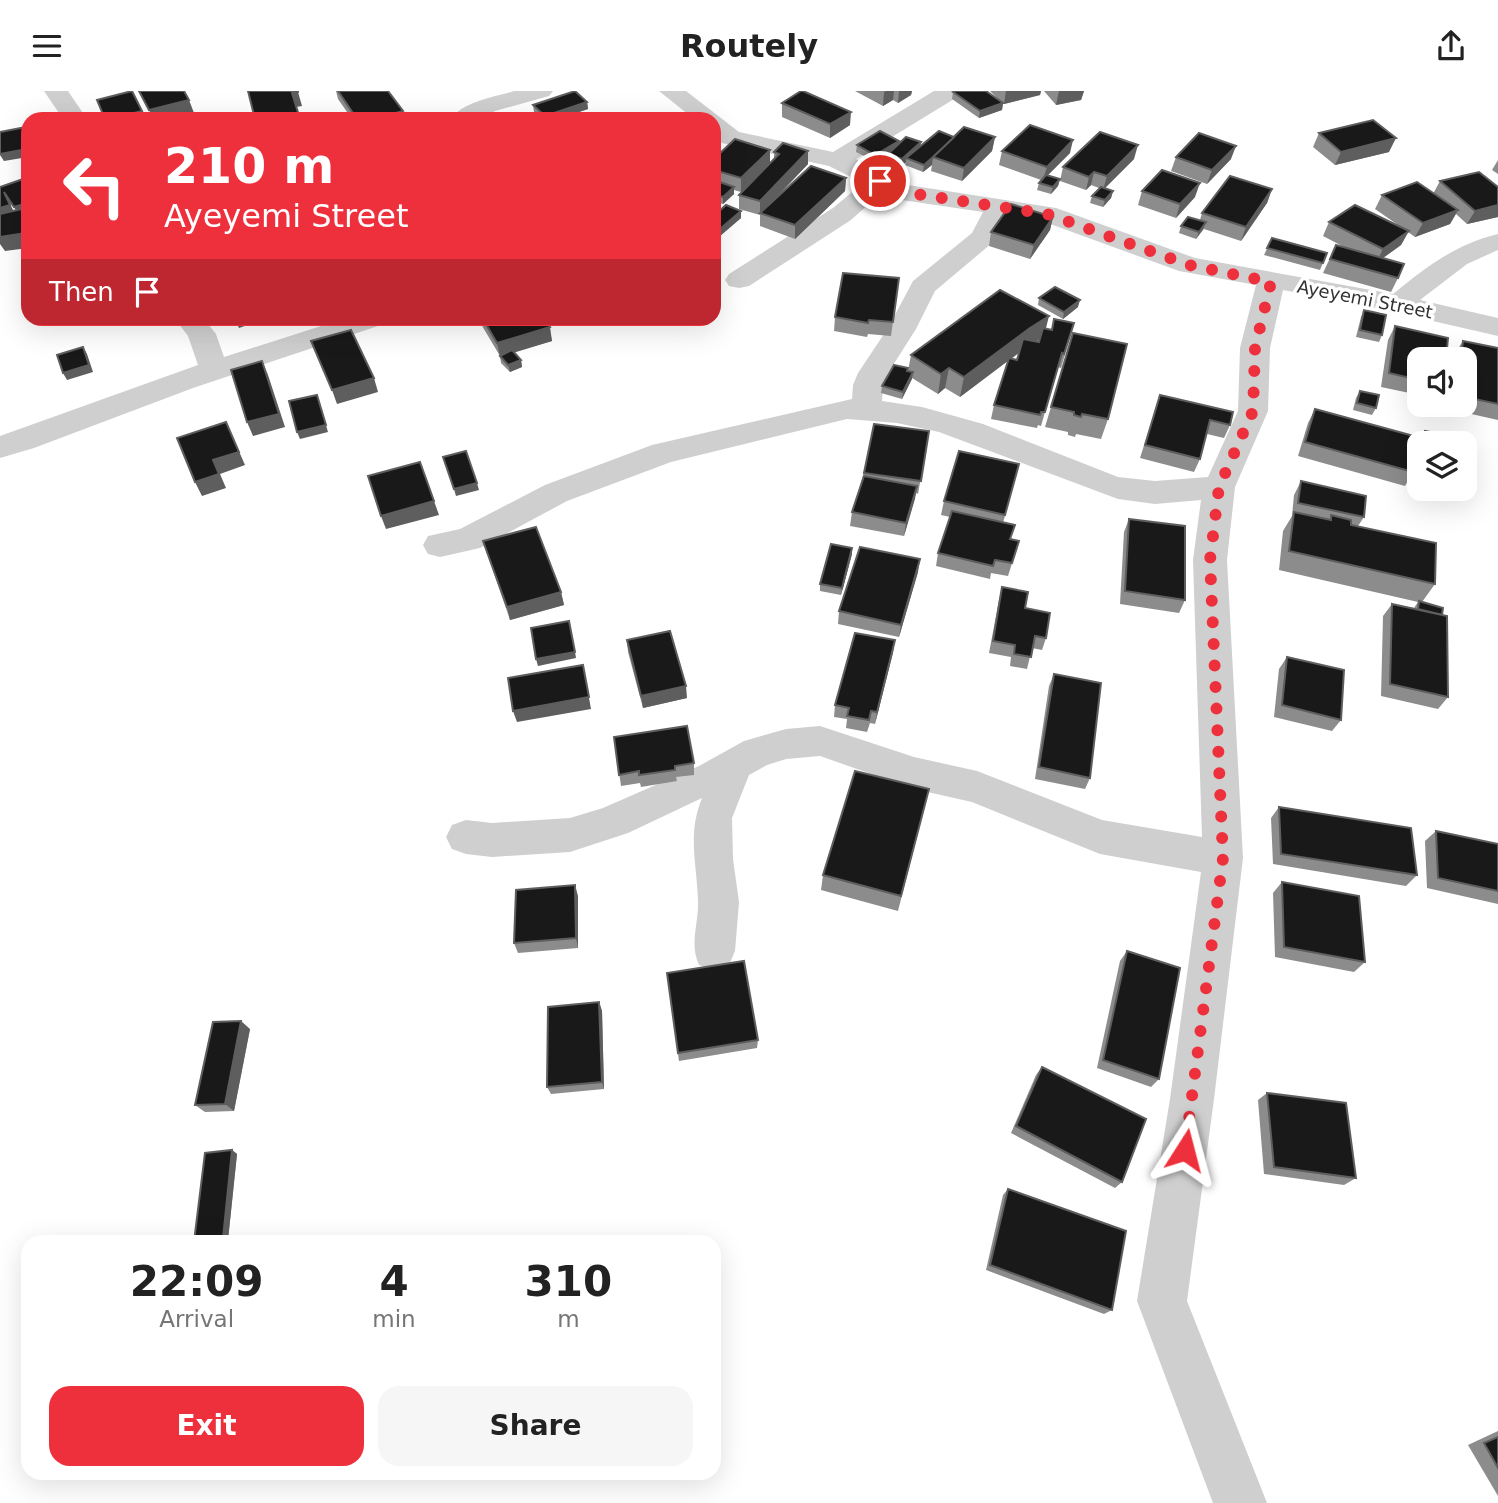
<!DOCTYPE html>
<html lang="en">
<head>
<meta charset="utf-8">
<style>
	:root { --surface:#fff; --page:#f6f6f6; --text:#222; --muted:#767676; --accent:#ee303c }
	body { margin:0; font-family:"DejaVu Sans",sans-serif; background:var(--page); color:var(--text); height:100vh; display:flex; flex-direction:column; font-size:26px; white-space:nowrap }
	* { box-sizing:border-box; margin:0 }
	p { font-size:23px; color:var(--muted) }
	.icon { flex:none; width:38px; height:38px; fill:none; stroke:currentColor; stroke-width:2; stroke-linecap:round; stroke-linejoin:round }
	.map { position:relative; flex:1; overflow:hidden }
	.panel { position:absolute; left:21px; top:1144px; width:700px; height:245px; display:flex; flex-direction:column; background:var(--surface); border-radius:21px; box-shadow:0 7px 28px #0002 }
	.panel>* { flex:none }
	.hud { position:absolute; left:21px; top:21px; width:700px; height:214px; border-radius:21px; box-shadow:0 7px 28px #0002; background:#ee303c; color:#fff; overflow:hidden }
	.controls { position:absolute; left:1407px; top:256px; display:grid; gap:14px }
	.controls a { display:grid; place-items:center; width:70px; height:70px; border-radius:14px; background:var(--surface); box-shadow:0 7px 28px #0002; font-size:35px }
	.pin { position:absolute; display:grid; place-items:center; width:60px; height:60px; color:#fff; margin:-30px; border:4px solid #fff; border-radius:50%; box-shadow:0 2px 7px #0007 }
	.me { position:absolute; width:77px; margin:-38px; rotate:9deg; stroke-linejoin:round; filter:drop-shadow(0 0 5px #0008) }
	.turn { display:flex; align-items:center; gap:24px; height:147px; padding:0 28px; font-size:32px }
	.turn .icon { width:91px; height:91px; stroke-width:2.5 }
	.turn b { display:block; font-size:49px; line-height:60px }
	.then { display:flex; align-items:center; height:66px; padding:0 28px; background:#0003; gap:14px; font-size:26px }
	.eta { display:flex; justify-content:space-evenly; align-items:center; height:119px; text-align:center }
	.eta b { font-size:42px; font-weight:700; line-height:49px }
	.button { display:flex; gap:14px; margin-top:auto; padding:14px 28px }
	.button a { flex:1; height:80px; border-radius:21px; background:var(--accent); color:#fff; font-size:28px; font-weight:700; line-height:80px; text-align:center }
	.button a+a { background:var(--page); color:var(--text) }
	header { display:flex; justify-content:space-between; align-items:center; height:91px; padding:0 28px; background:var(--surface); font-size:32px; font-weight:700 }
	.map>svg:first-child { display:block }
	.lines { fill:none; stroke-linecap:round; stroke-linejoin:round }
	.minor { fill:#cfcfcf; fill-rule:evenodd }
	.wall { fill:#8c8c8c; fill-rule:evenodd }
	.shaded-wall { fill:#5e5e5e }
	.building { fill:#191919; stroke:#5e5e5e; stroke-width:2 }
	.route { stroke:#ee303c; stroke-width:12; stroke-dasharray:0 21.6 }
	.labels { text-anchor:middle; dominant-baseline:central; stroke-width:7; stroke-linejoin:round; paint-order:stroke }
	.far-street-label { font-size:18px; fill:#323232; stroke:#fff }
</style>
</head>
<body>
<header><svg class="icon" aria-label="menu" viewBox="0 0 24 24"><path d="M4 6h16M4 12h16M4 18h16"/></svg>Routely<svg class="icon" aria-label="share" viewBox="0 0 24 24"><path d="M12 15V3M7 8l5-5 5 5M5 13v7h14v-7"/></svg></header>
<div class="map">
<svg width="1498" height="1412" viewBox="0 0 1498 1412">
	<rect width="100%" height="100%" fill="#fff"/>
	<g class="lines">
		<g class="minor">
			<polygon points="44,0 68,0 87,28 63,28"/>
			<path d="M514,0h39l-4,5 -54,15 -14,8h-30c12,-18 44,-22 63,-28z"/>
			<path d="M659,0h27l53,41 94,20 101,-61h29l-4,5 -103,63 52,26 148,23 139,50 198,36c33,-27 63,-50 105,-60v16l-31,14 -47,36 78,18v18l-135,-31 -80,-15 -13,58 -2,63 -33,76 -8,73 16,298 -29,241 -27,202 80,202h-54l-76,-202 33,-202 31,-227 -101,-18 -128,-52 -58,-13 -94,-33 -34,3 -19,6 -18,10 -17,43 1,41 6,43 -4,49 -6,14 -15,5 -15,-5c-10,-22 0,-42 -1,-64 -1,-38 -11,-66 4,-103l-74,35 -58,19 -78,5 -26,-3 -14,-5 -6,-12 6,-12 14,-5 26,3 78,-5 33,-10 96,-42 45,-25 42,-12 34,-3 94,31 63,14 125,49 100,17 -9,-277 8,-60 -46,4 -37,-5 -179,-67 -42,-9 -50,-4 -176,43 -104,39 -87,47 -40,9 -12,-3 -5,-9 5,-9 32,-7 85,-44 107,-40 200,-46 1,-14 5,-12 30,-45 25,-47 59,-48 11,-21 -81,-12 -20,-8 -31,28 -102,66 -10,2 -10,-2 -4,-6 4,-6 104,-66 30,-25 -34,-17 -107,-23 -8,-8v-16h-20zM1007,125l35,5 137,50 77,14 -16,63 -2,63 -30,66 -53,4 -37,-4 -135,-53 -61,-17 -40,-6 1,-16 5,-12 28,-44 19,-38 57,-48z"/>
			<polygon points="175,228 204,228 216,243 224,266 343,228 385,228 381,234 193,297 34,357 0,367 0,345 198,274 188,245"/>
		</g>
	</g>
	<g class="wall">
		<polygon points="336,0 388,0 403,20 405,28 352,28 338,8"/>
		<polygon points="855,0 912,0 911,4 898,12 893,9 883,15"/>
		<polygon points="990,0 1041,0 1040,4 1004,13 1003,13 1002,19 979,27 952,8 953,1 1000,10"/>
		<polygon points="1044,0 1084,0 1081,9 1056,14"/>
		<polygon points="587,11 588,18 558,28 542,28 534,21 533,14"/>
		<polygon points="782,12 850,34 830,47 782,26"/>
		<polygon points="1319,42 1389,61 1335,74 1313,56"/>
		<polygon points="954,46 995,46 992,60 962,90 931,80 932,74 923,81 905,74 906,71 902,75 888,70 888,63 891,61 874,70 856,61 857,54 899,50 898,54 921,51 920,55"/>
		<polygon points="808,60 808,73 776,107 846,87 845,100 795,148 760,135 760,124 739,118 739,104 774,69 774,61"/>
		<polygon points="1002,60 1070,62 1048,84 1060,88 1058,95 1051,103 1037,99 1039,92 1041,89 999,74"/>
		<polygon points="1176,66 1231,68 1207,93 1171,80"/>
		<polygon points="714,68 770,73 741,101 734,99 734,103 723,113 714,110"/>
		<polygon points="1134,68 1105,97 1113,100 1111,107 1103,116 1090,112 1092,105 1099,97 1091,94 1086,99 1060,90 1063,76"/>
		<polygon points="1498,69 1498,83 1492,79"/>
		<polygon points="1440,90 1498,96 1498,126 1467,133 1456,123 1450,133 1415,146 1408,141 1401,154 1383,167 1398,187 1391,201 1323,182 1336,154 1346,157 1323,145 1329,131 1401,136 1375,118 1382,104 1433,103"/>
		<polygon points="1272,98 1267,112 1241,150 1204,138 1196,148 1179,142 1181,135 1200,129 1202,122"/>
		<polygon points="1142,100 1195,106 1176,127 1138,114"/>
		<polygon points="741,120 741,127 720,145 714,142 714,125"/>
		<polygon points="1053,126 1050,139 1030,168 989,155 991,141"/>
		<polygon points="1272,147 1327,162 1320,179 1264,164"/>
		<polygon points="899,187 891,245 868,243 867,246 834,240 835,226"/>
		<polygon points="1039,207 1078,216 1063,228 1038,214"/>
		<polygon points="1364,219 1382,244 1379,251 1356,246 1361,226"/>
		<polygon points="478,228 552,228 552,231 548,233 552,250 514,261 521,269 522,276 510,281 501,272 500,265"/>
		<path d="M1074,232l-13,45 -3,-1 -17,59 -3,-1 -1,3 -46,-9 3,-14 15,-45 -49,37 -15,-9 -7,6 -26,-16 -10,21 -21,-6 1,-7 26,-18v3l3,-16 135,-27 6,2zM1019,262l-2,7 -6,-1z"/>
		<polygon points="1395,235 1419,268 1419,304 1381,296 1388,249"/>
		<polygon points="1463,250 1498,257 1498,329 1449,318 1449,313 1465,313 1465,268 1454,268 1454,264"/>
		<polygon points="1360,300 1376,317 1372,324 1353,319 1356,307"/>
		<polygon points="1160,304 1230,334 1224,347 1207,343 1200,368 1194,381 1140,367"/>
		<polygon points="1051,316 1108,328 1101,348 1076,343 1075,346 1068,344 1068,341 1045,336"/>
		<polygon points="1315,318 1421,348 1425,340 1452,352 1419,352 1419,397 1450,397 1442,410 1414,404 1416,368 1413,381 1405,395 1298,365 1308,332"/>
		<polygon points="874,333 929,340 918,403 916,402 904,445 850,435 852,421 863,385"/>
		<polygon points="1019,373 1003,432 1011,448 1019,450 1008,485 991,482 990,488 936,475 938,462 950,426 941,424 944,410"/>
		<polygon points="1301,390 1364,426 1358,435 1435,493 1422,511 1442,524 1448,606 1438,618 1381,605 1383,525 1392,513 1414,517 1418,511 1279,479 1283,440 1292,425 1294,404"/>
		<polygon points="1129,428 1185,509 1179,522 1120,513 1124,441"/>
		<polygon points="483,450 561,501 564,514 510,529"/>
		<polygon points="852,463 841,504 820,500 820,493"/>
		<polygon points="918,481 899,546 838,533 839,520"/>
		<polygon points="1002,496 1025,517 1046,547 1042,559 1032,557 1027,578 1010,575 1011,566 989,562 999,509"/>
		<polygon points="627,549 687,607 643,617 628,561"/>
		<polygon points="895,549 875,633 870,632 867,641 846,637 847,628 834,626 835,614"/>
		<polygon points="1287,566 1341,629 1332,640 1274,626 1279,578"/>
		<polygon points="1054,583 1090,687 1085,698 1035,688 1049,595"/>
		<polygon points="614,646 694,672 694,684 676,686 677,690 641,696 640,692 621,695"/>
		<polygon points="925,714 898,820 821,799 823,784"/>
		<polygon points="1279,716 1417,784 1406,795 1273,773 1271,727"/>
		<polygon points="1436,740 1498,753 1498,813 1427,797 1425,750"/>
		<polygon points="1282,791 1365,871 1354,881 1275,866 1273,802"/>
		<polygon points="578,805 578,857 518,862 514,852"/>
		<polygon points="1127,860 1159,988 1151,996 1097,977 1120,870"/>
		<polygon points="667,882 758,949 757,957 679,970"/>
		<polygon points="599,911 602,920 604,998 551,1003 547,996"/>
		<polygon points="250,938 234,1020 205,1021 195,1014"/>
		<polygon points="1042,976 1122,1091 1115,1097 1011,1042 1036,984"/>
		<polygon points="1267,1002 1356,1087 1344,1094 1264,1083 1258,1009"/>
		<polygon points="232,1059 237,1063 228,1149 213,1152 195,1152 194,1151"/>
		<polygon points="1008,1098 1112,1219 1104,1223 986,1179 1003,1104"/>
		<polygon points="1498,1340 1498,1405 1468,1354"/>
	</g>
	<g class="shaded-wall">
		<polygon points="886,0 894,0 893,9 883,15 884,1"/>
		<polygon points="899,0 912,0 911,4 898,12"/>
		<polygon points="1006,0 1041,0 1040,4 1004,13"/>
		<polygon points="1059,0 1084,0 1081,9 1056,14"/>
		<polygon points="298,1 302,15 296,16 292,2"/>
		<polygon points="189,9 194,22 171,28 153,28 149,19"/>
		<polygon points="587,11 588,18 558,28 546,28 545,25"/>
		<polygon points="1003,12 1002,19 979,27 980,20"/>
		<polygon points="142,20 146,28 111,28"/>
		<polygon points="403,20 405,28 374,28"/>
		<polygon points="851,21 850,34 830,47 830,33"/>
		<polygon points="26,36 28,40 28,66 4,70 0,64"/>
		<polygon points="995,46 992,60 962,90 964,77"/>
		<polygon points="1396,47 1389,61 1335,74 1341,61"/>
		<polygon points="1073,49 1070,62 1043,89 1047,76"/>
		<polygon points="899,50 898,57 874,70 875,64"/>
		<polygon points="921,51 920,58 906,67 906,71 902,75 902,68"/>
		<polygon points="1138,54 1134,68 1103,99 1107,85"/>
		<polygon points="1236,55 1231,68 1207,93 1212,79"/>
		<polygon points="770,59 770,73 741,101 741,87"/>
		<polygon points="808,60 808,73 761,122 760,122 760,124 760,110"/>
		<polygon points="933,67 932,74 923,81 924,74"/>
		<polygon points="1094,81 1091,94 1086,99 1089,86"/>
		<polygon points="846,87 845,100 795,148 795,134"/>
		<polygon points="1060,88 1058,95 1051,103 1053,96"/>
		<polygon points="1200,92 1195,106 1176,127 1180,113"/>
		<polygon points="734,96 734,103 723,113 723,106"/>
		<polygon points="1272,98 1267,112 1241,150 1246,136"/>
		<polygon points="1113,100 1111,107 1103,116 1105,109"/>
		<polygon points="4,101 14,121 0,125 0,117"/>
		<polygon points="28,112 28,123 18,123 14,116"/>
		<polygon points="1498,114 1498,126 1467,133 1475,120"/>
		<polygon points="1458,119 1450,133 1415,146 1423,132"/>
		<polygon points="741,120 741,127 720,145 720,138"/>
		<polygon points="1053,126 1050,139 1030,168 1034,154"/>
		<polygon points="1206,131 1203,138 1196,148 1199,141"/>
		<polygon points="28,139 28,157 5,160 0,153 0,146"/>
		<polygon points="1409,140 1401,154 1376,172 1383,158"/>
		<polygon points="1080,209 1078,216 1063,228 1064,221"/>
		<polygon points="1049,225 1044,245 1025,257 960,306 964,286 1030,237"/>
		<polygon points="235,228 265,228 239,237"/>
		<polygon points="541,228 552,228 552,231 542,234"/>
		<polygon points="550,236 552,250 500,266 497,252"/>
		<polygon points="83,256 87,263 93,281 67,289 63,282"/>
		<polygon points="521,269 522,276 510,281 508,274"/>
		<polygon points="262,270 268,284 285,336 253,345 247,331"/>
		<polygon points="949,277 945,297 938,303 941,283"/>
		<polygon points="913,281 912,288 902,308 903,301"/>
		<polygon points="374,287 378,301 337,313 332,299"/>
		<polygon points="317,304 328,341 300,348 297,341"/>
		<polygon points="226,331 245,374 220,383 226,397 202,405 195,391 213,369"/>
		<polygon points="477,392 479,399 456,405 454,398"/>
		<polygon points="917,395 915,408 904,445 906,432"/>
		<polygon points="434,410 439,424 386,438 381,425"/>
		<polygon points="852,457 852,463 841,504 842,497"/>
		<polygon points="920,468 918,481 899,546 901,534"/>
		<polygon points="561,501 564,514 510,529 507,516"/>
		<polygon points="895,549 893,562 875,633 877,621"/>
		<polygon points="575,561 576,567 538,575 536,568"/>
		<polygon points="583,574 591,618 517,631 513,620"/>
		<polygon points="686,595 687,607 643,617 641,605"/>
		<polygon points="575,794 578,805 578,857 576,847"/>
		<polygon points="599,911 602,920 604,998 602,991"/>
		<polygon points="241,930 250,938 234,1020 225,1013"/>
		<polygon points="232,1059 237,1063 228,1149 223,1147"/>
	</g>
	<g class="building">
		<polygon points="132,0 142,20 111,28 105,28 97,9"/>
		<polygon points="139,0 184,0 189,9 149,19"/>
		<polygon points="248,0 298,0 298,1 292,2 300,28 255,28"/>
		<polygon points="338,0 388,0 403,20 374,28 357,28"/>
		<polygon points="575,0 587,11 545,25 533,14"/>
		<polygon points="801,0 803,0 851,21 830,33 782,12"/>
		<polygon points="955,0 986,0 1003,12 980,20 953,1"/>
		<polygon points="576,22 583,28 561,28"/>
		<polygon points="1373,29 1396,47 1341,61 1319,42"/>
		<polygon points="1030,34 1073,49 1047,76 1002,60"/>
		<polygon points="26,36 27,58 0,63 0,41"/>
		<polygon points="964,36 995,46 964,77 933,66"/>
		<polygon points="880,40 899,50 875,64 857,54"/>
		<polygon points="939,40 954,46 933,66 924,74 906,67"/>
		<polygon points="1100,41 1138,54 1107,85 1094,81 1089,86 1063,76"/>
		<polygon points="1199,42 1236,55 1212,79 1176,66"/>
		<polygon points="906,46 921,51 902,68 888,63"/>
		<polygon points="735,48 770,59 741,87 714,79 714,68"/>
		<polygon points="783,52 808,60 760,110 739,104 779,63 774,61"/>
		<polygon points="811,75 846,87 795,134 760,122"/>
		<polygon points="1162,79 1200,92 1180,113 1142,100"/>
		<polygon points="1479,81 1498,96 1498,114 1475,120 1440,90"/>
		<polygon points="1046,84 1060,88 1053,96 1039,92"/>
		<polygon points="1230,85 1272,98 1246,136 1202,122"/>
		<polygon points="26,87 28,89 28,112 14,116 4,101 10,114 0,117 0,96"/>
		<polygon points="714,89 734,96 723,106 714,103"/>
		<polygon points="1417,91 1458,119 1423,132 1382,104"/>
		<polygon points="1101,96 1113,100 1105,109 1092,105"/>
		<polygon points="1011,113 1053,126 1034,154 991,141"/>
		<polygon points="726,114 741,120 720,138 714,135 714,125"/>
		<polygon points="1355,114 1409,140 1383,158 1329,131"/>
		<polygon points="26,117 28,123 28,139 25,139 26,142 0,146 0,123"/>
		<polygon points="1188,126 1206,131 1199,141 1181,135"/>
		<polygon points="1272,147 1327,162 1323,172 1267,157"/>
		<polygon points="1336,154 1404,173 1398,187 1330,168"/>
		<polygon points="843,182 899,187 893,231 869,229 868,232 835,226"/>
		<polygon points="1055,196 1080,209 1064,221 1039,207"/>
		<polygon points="1000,199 1049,225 1030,237 964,286 949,277 941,283 911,264"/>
		<polygon points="1364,219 1386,224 1382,244 1360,239"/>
		<polygon points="483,228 544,228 550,236 497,252"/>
		<polygon points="1054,228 1074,232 1064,263 1062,262 1045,321 1041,321 1040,324 994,314 1009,267 1017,269 1023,248 1039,251 1043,237 1052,239"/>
		<polygon points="1395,235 1448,247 1446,268 1419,268 1419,289 1389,282"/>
		<polygon points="351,239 374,287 332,299 311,250"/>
		<polygon points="1073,242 1127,253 1108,328 1082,323 1081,326 1074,324 1074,321 1051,316"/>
		<polygon points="1463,250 1498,257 1498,313 1465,306 1465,268 1461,268"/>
		<polygon points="83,256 89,274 63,282 57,264"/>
		<polygon points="512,259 521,269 508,274 500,265"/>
		<polygon points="262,270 279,323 247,331 231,279"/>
		<polygon points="894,274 908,277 907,280 913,281 903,301 882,295"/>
		<polygon points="1360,300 1379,304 1376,317 1357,312"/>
		<polygon points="317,304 326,334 297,341 289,310"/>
		<polygon points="1160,304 1233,321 1230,334 1210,329 1200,368 1145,354"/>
		<polygon points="1315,318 1421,347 1413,381 1305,351"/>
		<polygon points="226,331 239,361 213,369 219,383 195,391 177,347"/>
		<polygon points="874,333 929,340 921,390 864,382"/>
		<polygon points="1425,340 1452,345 1452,352 1425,352"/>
		<polygon points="466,360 477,392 454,398 443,366"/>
		<polygon points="959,360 1019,373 1005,424 944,410"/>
		<polygon points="420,371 434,410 381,425 368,385"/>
		<polygon points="864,385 917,395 906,432 852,421"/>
		<polygon points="1301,390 1366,405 1364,426 1298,412"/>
		<polygon points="952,420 1015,434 1010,448 1019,450 1012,472 995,469 993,475 938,462"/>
		<polygon points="1294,421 1331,429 1331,424 1351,429 1351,434 1436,452 1435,493 1289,460"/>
		<polygon points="1129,428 1185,435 1185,509 1125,500"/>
		<polygon points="536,436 561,501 507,516 483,450"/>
		<polygon points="831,453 852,457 842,497 820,493"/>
		<polygon points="860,456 920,468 901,534 839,520"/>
		<polygon points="1002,496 1028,501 1025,517 1050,522 1046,547 1035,545 1031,566 1014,563 1015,554 993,550"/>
		<polygon points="1419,510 1443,517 1442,524 1418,518"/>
		<polygon points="1392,513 1447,525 1448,606 1390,593"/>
		<polygon points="569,530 575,561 536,568 531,537"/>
		<polygon points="670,540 686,595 641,605 627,549"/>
		<polygon points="855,542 895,549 877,621 871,620 869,629 847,625 849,617 835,614"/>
		<polygon points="1287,566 1344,579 1341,629 1282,614"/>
		<polygon points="583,574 589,606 513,620 508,587"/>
		<polygon points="1054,583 1101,592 1090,687 1039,676"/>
		<polygon points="687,635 694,672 675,675 675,679 639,684 639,680 619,684 614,646"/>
		<polygon points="855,680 929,698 901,805 823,784"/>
		<polygon points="1279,716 1411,737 1417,784 1281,763"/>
		<polygon points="1436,740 1498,753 1498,800 1438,787"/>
		<polygon points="1282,791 1359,805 1365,871 1284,856"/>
		<polygon points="575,794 576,847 514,852 516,799"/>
		<polygon points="1127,860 1180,877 1159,988 1103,969"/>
		<polygon points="744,870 758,949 678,962 667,882"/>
		<polygon points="599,911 602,991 547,996 548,916"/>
		<polygon points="241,930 225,1013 195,1014 213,931"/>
		<polygon points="1042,976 1146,1028 1122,1091 1016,1035"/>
		<polygon points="1267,1002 1346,1012 1356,1087 1274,1076"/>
		<polygon points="232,1059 223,1147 194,1151 205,1062"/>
		<polygon points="1008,1098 1126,1140 1112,1219 990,1174"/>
		<polygon points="714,1266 720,1328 714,1329"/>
		<polygon points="1498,1346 1498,1377 1484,1352"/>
	</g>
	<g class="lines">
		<polyline class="route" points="880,90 902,101 1047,123 1189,174 1271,191 1255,257 1253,320 1219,396 1210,469 1223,767 1185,1059"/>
	</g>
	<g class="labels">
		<g class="far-street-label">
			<text transform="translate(1365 208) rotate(11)">Ayeyemi Street</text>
		</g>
	</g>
</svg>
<div class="controls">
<a><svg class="icon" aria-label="sound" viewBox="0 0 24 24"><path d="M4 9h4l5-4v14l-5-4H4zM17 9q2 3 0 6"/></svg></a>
<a><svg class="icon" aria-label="layers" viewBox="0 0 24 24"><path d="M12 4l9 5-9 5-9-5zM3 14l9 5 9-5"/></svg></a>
</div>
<div class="pin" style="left:880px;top:90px;background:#d93025"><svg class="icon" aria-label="arrive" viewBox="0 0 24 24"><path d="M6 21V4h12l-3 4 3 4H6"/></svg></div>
<svg class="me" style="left:1185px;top:1059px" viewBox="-20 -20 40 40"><path d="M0-17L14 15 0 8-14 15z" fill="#ee303c" stroke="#fff" stroke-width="4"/></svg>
<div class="hud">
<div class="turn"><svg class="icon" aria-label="left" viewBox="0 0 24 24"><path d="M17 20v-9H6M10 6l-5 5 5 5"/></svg><div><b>210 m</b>Ayeyemi Street</div></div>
<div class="then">Then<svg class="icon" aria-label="arrive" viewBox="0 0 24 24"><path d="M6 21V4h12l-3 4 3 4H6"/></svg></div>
</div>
<section class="panel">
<div class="eta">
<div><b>22:09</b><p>Arrival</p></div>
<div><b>4</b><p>min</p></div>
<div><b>310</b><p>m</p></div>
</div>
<div class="button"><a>Exit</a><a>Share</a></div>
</section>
</div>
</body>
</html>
